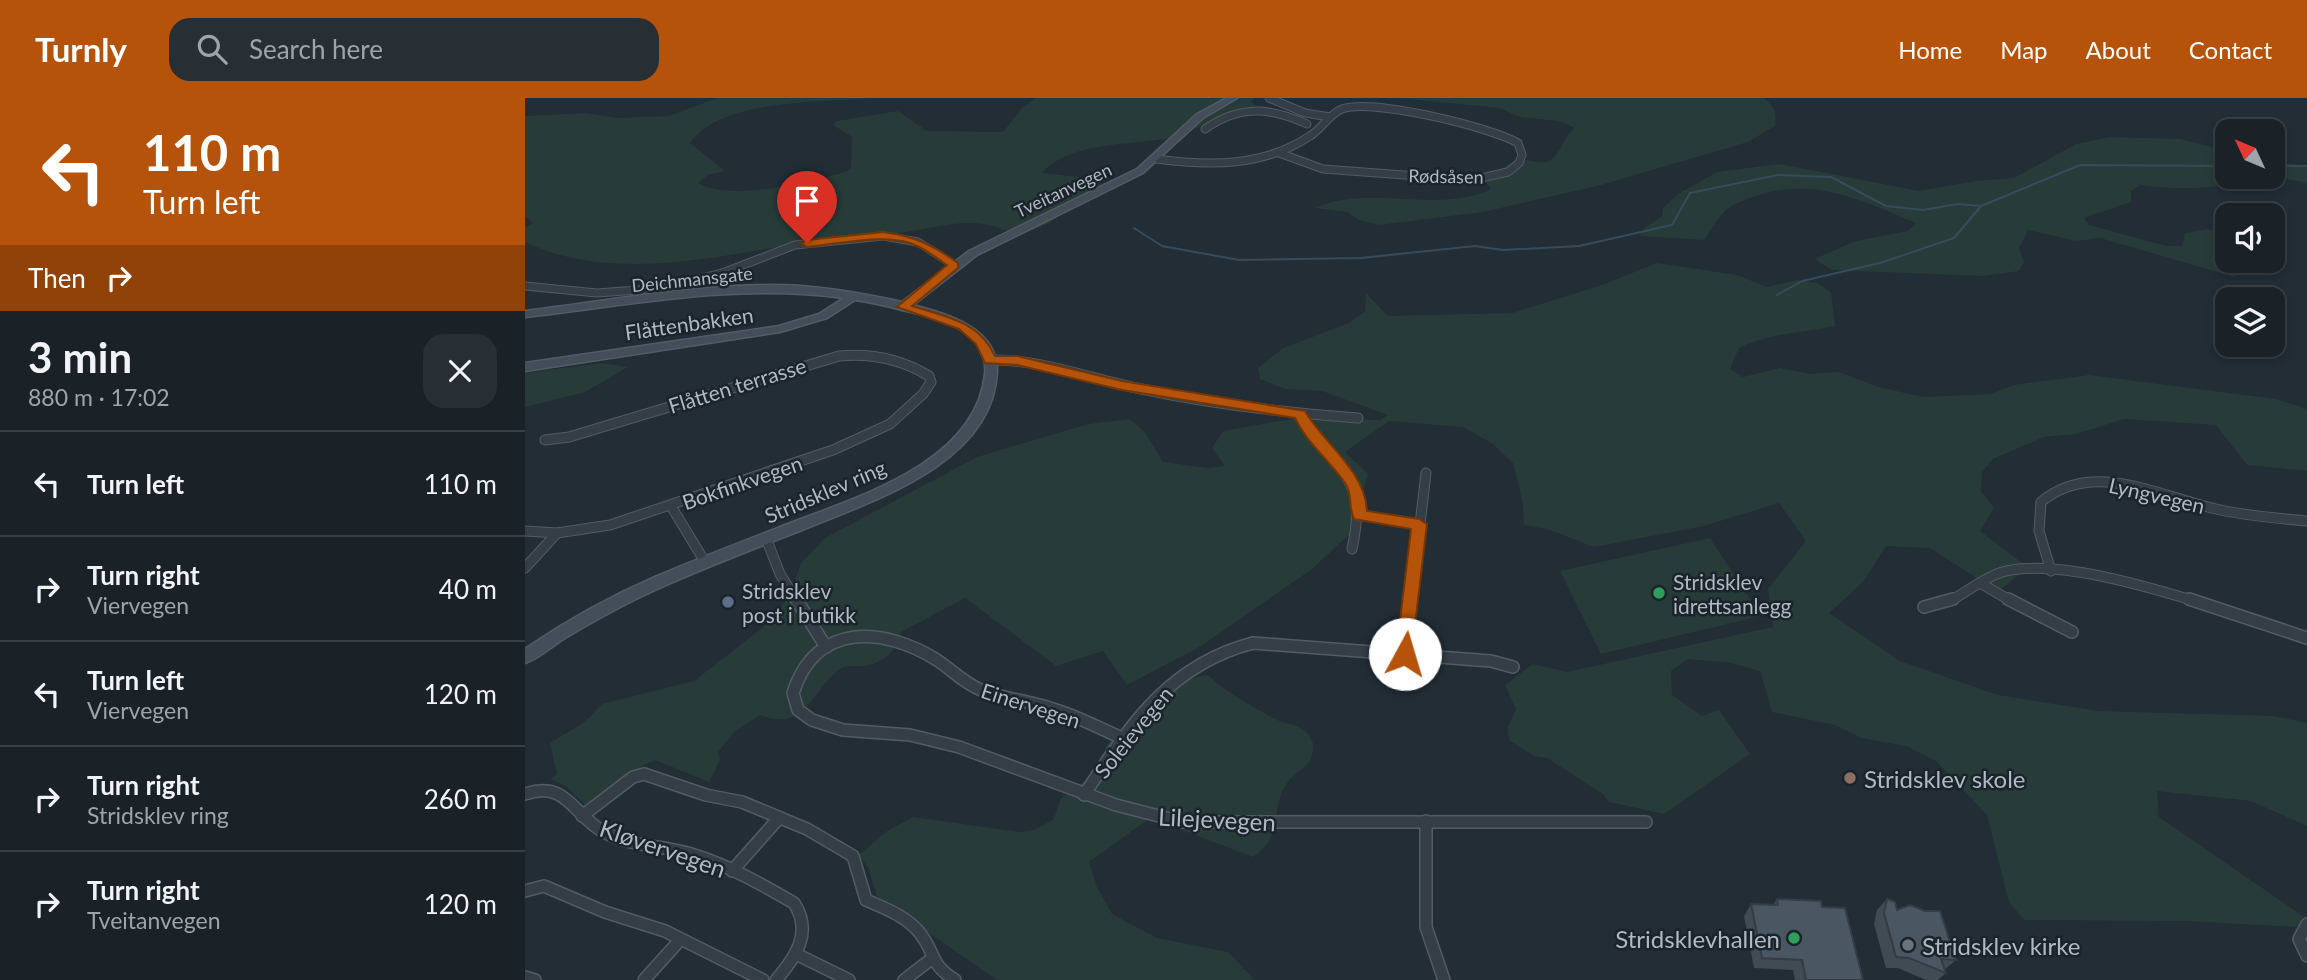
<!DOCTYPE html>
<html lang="en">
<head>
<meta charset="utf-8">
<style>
	:root { --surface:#1a2228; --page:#272f34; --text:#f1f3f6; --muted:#9fa4a8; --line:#383f45; --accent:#b45309 }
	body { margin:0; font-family:Lato,sans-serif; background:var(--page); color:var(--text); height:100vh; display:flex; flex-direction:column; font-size:26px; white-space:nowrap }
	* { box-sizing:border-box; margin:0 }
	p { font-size:23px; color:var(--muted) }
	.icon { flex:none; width:38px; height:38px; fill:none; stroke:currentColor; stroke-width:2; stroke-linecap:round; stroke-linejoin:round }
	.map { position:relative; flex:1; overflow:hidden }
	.side { display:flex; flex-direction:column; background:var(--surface); width:525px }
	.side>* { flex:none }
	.banner { background:#b45309; color:#fff; overflow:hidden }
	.needle { width:46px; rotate:314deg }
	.buttons { position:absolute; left:1690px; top:21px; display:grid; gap:14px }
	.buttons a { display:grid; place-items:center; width:70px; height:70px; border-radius:14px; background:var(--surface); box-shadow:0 4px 10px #0003,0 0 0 2px var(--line); font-size:35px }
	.pin { position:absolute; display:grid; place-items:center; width:60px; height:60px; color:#fff; margin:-72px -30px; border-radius:50% 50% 50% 0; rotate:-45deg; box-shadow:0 0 7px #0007 }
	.pin .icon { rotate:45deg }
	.me { position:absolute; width:77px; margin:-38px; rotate:6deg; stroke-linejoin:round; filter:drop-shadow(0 0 5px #0008) }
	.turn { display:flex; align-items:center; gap:24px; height:147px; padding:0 28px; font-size:32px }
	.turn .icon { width:91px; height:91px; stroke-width:2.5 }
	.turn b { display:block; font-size:49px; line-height:60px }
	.then { display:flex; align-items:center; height:66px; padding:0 28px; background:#0003; gap:14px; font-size:26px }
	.round { display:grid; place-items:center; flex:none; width:74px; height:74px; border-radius:21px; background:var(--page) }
	.headline { display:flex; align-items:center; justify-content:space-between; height:119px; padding:0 28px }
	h1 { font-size:42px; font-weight:700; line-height:52px }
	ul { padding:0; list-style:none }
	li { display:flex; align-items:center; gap:21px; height:105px; padding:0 28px; border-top:2px solid var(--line) }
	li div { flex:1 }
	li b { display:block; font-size:26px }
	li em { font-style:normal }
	header { display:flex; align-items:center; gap:42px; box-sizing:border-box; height:98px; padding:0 35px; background:var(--accent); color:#fff }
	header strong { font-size:33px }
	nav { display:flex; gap:38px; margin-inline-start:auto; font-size:24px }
	.search { width:490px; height:63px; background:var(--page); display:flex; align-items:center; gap:18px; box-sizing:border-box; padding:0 24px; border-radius:21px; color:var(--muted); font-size:26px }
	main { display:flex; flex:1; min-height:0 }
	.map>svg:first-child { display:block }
	.green { fill:#273b39 }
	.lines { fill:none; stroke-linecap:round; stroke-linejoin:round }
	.stream { stroke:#364b5c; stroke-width:2 }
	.street-far2-casing { stroke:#535c64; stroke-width:9 }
	.street-far1-casing { stroke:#535c64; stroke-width:11 }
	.street-casing { stroke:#535c64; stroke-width:14 }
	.secondary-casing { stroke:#535c64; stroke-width:3 }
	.street-far2 { stroke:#353e47; stroke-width:7 }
	.street-far1 { stroke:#353e47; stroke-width:9 }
	.street { stroke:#353e47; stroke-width:11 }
	.secondary { fill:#434e59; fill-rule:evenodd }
	.wall { fill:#404b54 }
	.building { fill:#4a5762; stroke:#343d45; stroke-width:2 }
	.route { fill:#b45309; stroke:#753606; stroke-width:2 }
	.leisure-dot { fill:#2e9e5b; stroke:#1b232b; stroke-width:2.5 }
	.service-dot { fill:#5c6f8a; stroke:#1b232b; stroke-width:2.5 }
	.education-dot { fill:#8d6e63; stroke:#1b232b; stroke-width:2.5 }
	.worship-dot { fill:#6b7280; stroke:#1b232b; stroke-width:2.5 }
	.labels { text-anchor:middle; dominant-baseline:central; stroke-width:5; stroke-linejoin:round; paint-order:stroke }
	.far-street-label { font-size:18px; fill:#b0b9c3; stroke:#1b232b }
	.street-label { font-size:21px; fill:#b0b9c3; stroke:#1b232b }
	.poi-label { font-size:21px; fill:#b0b9c3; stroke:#1b232b; text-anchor:start }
	.near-poi-label { font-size:24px; fill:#b0b9c3; stroke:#1b232b; text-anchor:start }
	.near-street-label { font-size:24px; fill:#b0b9c3; stroke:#1b232b }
</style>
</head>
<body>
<header>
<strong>Turnly</strong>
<div class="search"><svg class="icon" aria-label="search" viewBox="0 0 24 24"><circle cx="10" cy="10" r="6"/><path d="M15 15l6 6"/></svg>Search here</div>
<nav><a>Home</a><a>Map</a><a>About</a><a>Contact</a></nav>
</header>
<main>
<section class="side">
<div class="banner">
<div class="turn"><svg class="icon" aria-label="left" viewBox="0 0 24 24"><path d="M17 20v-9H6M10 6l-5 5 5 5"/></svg><div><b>110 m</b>Turn left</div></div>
<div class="then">Then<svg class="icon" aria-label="right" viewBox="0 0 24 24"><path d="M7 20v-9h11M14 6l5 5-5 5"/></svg></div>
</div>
<div class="headline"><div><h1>3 min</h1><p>880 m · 17:02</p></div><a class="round"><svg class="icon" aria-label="close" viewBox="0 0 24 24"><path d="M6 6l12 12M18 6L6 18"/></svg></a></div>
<ul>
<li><svg class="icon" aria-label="left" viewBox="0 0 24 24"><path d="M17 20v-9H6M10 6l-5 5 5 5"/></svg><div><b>Turn left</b></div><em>110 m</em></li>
<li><svg class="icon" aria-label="right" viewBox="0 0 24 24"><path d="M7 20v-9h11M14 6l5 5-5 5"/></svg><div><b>Turn right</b><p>Viervegen</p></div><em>40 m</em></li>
<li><svg class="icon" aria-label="left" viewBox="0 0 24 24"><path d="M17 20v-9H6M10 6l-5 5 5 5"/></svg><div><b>Turn left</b><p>Viervegen</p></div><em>120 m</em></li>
<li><svg class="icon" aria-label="right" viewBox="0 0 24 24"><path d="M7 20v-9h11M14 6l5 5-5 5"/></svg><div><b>Turn right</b><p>Stridsklev ring</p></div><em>260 m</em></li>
<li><svg class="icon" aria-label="right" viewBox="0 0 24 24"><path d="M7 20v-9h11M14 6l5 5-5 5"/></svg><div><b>Turn right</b><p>Tveitanvegen</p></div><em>120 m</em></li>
</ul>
</section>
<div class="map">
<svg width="1782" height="882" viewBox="0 0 1782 882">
	<rect width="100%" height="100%" fill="#222d36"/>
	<g class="green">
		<path d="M192,0h155c-52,5 -150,0 -182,45l35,28 -17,4 -10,8c33,19 112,-1 147,-11l6,-4 1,-31 -19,-12 4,-4 61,-10 29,20 76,1 20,-25 13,-9h220l-5,3 8,8c-32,-5 -55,21 -85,28 -44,10 -98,2 -133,36l58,6 3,9 -30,16 -22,19 -34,14c-36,-26 -76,-9 -117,-4 -30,4 -61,3 -90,8 -90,16 -199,42 -284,1v-14l8,-5 -8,-7v-100l61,-3 31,5 52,-2z"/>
		<path d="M873,0h365c12,8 14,15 12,28l-27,16 -147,43 -118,27 -104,13 -20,-5 -11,-8 -33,-4c56,-25 121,7 176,-19l-6,-9 3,-3c10,-6 24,-17 36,-17 10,0 18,6 28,-1 10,-8 11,-23 23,-31l-16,-7 -40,-4 -19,-9z"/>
		<path d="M1585,39l70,2 48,12v26h41c-46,10 -82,15 -129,8l-9,6v11l-47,16 5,7 77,21h16l3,-13 22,-4 21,4v28h24l-17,16 -135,-39 -24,3 -48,-11 -9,18 5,14 -5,9 -36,5 -151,-6 -18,-11 42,-18 52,-10 8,-8c-52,-22 -104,-47 -160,-27 -12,4 -24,8 -33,17 -7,8 -13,18 -19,27l-64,-4 2,-6 20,-14 1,-8 15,-14 39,-22 63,-8 139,27 57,-10 38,-3 62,-34z"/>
		<polygon points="1748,63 1782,68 1782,85 1748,78"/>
		<path d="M1132,165l80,12 30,12 31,-7 20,3 13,10 4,33c-32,7 -66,7 -96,22l-9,21 13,8 37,-9 30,6 29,-2 39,15 45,10 68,-3 22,-9 76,-10 187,24 31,10v62l-60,-6 -31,-40 -92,-6 -48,15 -32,3 -51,22 -11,13 -1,19 13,17 -14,23 45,34 -4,8 -26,21 -23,-19 -42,-27 -44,-2 -23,36 -34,31 71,48 98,34 101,16 175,5 33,7v103l-56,-25 -94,-10 2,26 144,99 -5,11 -113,-6 -161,-1 -15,-18 -22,-87 -51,-54 -30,-15 -44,-8 -27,-13 -63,-13 -12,-41 -29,-8 -43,-4 -17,12 1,24 30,21 17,-6 31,44 -86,60 -55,-12 -6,-8 -56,-36 -13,-2 -25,-16 -1,-13 8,-18 -11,-24 28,-21 34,8 206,-45 -5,-38 38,-48 -27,-38 -75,23 -110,21 -47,-18 -23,-4 -1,-21 -10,-41 -20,-19 -30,-17 -74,-6 -44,31 23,22 -18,60 -38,35 -111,77 -74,39 -24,-34 -47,15 -91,-68 -64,34c-3,19 -19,32 -38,34 -7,1 -15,-1 -21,2 -30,18 -33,66 -82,47l-26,17 -16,20 2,8 -11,22 -54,-22 -23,11 -47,34 -18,-18 -16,-8 6,-5 -7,-31 36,-22 16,-17 92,-23 81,-63 17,-29 9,-26 24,-25 152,-81 111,-33 42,-5 15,13 18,30 45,6 17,-2 -13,-18 11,-17 75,-13 83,2 7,-5 -66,-24 -37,-2 -25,-10 -2,-11 25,-20 66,-25 16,-12 1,-18 22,23 124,-3 90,-28z"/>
		<polygon points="78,265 103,269 60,294 0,309 0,275"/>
		<polygon points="1185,440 1236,518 1076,556 1035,473"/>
		<path d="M683,577c18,18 43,30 65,43 17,9 31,4 40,25 1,27 -14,23 -26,40 -18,27 -2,53 -34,74l-103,-39 -61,44 8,25 15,27 45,24 71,14 27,28h-258l-120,-83 -9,-30 -9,-12 28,-24 26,-14 106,15 12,-1 22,-11 8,-21 42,-32 3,-20 6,-9 65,-57z"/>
	</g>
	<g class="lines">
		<g class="stream">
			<polyline points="1748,68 1782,68"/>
			<polyline points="609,130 637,148 714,162 836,160 950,148 978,152 1054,148 1147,127 1165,95 1253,77 1306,79 1361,108 1398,112 1433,106 1456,108 1555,67 1703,68"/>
			<polyline points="1252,197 1277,183 1355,165 1429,140 1456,108"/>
		</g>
		<defs>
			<g id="street-far2">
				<polyline points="744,0 780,15 805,19"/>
				<path d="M680,31c34,-24 65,-22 102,-5"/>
				<path d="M631,61c54,7 107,8 154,-23 12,-7 19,-22 32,-27 30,-11 148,18 176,34l4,12 -3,8 -11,9 -36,8 -149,-11 -44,-16"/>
				<polyline points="0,188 72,195 140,190 200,174 270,147 358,138 393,144 429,167"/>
			</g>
			<g id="street-far1">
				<path d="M465,262c52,-1 101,19 151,29 72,15 144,24 217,29"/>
				<path d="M775,316c31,62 70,53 52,135"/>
				<polyline points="146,408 180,464"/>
				<polyline points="834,417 894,426"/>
				<path d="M0,433l32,2 53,-8 223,-75 57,-26 33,-30 8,-12 -2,-6c-28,-17 -58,-23 -90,-20l-270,81 -24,3"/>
				<polyline points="241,440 255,476 272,503"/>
				<polyline points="0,470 32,435"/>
				<path d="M1526,473l-12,-40 2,-29c52,-43 117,-6 175,7 30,7 61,9 91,12"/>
				<polyline points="1455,485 1486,503"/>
				<polyline points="886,503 901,375"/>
				<path d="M1425,503c17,-9 33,-23 52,-29 51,-14 143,14 193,29"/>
			</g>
			<g id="street">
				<polyline points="271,501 301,549"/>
				<polyline points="1483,501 1547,534"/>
				<polyline points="1664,501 1782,540"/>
				<polyline points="1399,509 1428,501"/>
				<polyline points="880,556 886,501"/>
				<path d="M597,640c-23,-10 -45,-22 -69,-29 -23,-8 -49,-10 -72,-19 -17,-7 -29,-20 -44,-30 -53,-33 -121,-39 -144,33l5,17 14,10 31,10 67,5 49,12 157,58 66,17h464"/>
				<path d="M0,696c41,-14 47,19 77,37 27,16 60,14 89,23 37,11 70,30 103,49 19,29 2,54 -18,77"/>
				<path d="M559,697c46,-69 84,-130 169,-152l238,18 22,6"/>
				<path d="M57,718l51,-39 11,-3 62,21 36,7 65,27 46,27 13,44c18,8 40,16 53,32 17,20 9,31 36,48"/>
				<polyline points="901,723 901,829 919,882"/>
				<polyline points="207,773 254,720"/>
				<polyline points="0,793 19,788 80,814 140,833 238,882"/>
				<polyline points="1782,826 1774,841 1782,858"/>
				<polyline points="271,856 324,882"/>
				<polyline points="0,879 10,882"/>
				<polyline points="119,882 155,842"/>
				<polyline points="379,882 405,862"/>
			</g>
			<path id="secondary" d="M702,0h10l-34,20 -60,55 -166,82 -64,50c33,9 85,22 84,67 -4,92 -125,129 -195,158 -46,18 -93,36 -138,56 -34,15 -67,33 -99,52 -13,8 -25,20 -40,25v-14c41,-28 84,-52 130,-72 44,-19 89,-36 133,-53 69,-27 188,-61 197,-150 4,-46 -50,-56 -83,-64 -15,-4 -31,-8 -47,-10l-28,18 -47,14 -255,39v-8l254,-37 40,-12 25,-16c-107,-15 -213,7 -319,19v-6c83,-10 167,-26 250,-26 43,0 86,8 127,17l67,-51 168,-82 60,-55z"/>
		</defs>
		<use href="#street-far2" class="street-far2-casing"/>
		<use href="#street-far1" class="street-far1-casing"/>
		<use href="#street" class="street-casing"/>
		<use href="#secondary" class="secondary-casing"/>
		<use href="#street-far2" class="street-far2"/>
		<use href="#street-far1" class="street-far1"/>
		<use href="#street" class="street"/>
		<use href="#secondary" class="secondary"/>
	</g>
	<g class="wall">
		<polygon points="1252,801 1297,809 1338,882 1270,882 1268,872 1229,870 1219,818 1226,806 1248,807"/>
		<polygon points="1362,801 1372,812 1431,862 1420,871 1421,875 1413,882 1401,882 1373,870 1361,870 1349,826 1352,812"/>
	</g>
	<g class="building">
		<polygon points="1252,801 1296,803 1297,809 1320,810 1338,882 1281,882 1277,862 1237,860 1226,806 1253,807"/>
		<polygon points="1362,801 1370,804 1372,812 1385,807 1400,813 1415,813 1431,862 1416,861 1421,875 1384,860 1371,859 1359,815"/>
	</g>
	<path class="route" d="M358,134c31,4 50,13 75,31v5l-46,38c34,11 67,15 83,50h22l105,25 183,30c19,33 60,59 62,100l52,8 8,5 -16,135 -6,2 -9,-7 15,-125 -57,-10c-6,-12 -1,-25 -9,-36 -16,-23 -38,-40 -50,-65l-173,-28 -105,-25 -32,-2 -9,-19 -17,-15 -62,-22 50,-42c-12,-8 -24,-18 -37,-22 -32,-9 -71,1 -103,4l-6,-4 6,-3z"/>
	<g class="leisure-dot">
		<circle cx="1134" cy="495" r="7"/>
		<circle cx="1269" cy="840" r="7"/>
	</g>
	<circle class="service-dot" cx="203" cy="504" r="7"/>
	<circle class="education-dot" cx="1325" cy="680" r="7"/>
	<circle class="worship-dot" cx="1383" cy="847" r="7"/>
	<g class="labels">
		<g class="far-street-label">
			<text transform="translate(921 78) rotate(1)">Rødsåsen</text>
			<text transform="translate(538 92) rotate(-25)">Tveitanvegen</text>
			<text transform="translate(167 181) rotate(-6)">Deichmansgate</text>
		</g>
		<g class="street-label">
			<text transform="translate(164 225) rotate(-8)">Flåttenbakken</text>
			<text transform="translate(212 287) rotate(-17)">Flåtten terrasse</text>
			<text transform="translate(217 384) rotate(-19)">Bokfinkvegen</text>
			<text transform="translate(300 393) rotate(-23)">Stridsklev ring</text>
			<text transform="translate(1632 397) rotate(13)">Lyngvegen</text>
			<text transform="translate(506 607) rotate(18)">Einervegen</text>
			<text transform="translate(608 634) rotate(-51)">Soleievegen</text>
		</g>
		<g class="poi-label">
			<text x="1148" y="483">Stridsklev<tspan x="1148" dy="24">idrettsanlegg</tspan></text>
			<text x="217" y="492">Stridsklev<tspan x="217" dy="24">post i butikk</tspan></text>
		</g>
		<g class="near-poi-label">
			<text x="1339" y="680">Stridsklev skole</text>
			<text x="1255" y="840" text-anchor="end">Stridsklevhallen</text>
			<text x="1397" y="847">Stridsklev kirke</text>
		</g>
		<g class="near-street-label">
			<text transform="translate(692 721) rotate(3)">Lilejevegen</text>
			<text transform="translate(138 750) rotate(19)">Kløvervegen</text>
		</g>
	</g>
</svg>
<div class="buttons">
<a><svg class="needle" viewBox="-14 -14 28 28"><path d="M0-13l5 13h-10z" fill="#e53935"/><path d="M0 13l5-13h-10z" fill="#9fa4a8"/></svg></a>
<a><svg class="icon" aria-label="sound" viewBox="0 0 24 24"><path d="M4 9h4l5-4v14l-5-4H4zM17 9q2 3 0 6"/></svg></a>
<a><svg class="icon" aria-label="layers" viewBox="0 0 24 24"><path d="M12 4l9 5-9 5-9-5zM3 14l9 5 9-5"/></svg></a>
</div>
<div class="pin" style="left:282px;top:145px;background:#d93025"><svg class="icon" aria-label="arrive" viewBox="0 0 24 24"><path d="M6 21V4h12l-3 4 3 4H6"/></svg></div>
<svg class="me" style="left:880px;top:556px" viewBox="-20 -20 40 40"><circle r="19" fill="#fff"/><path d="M0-13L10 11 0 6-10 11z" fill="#b45309"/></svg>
</div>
</main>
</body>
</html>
